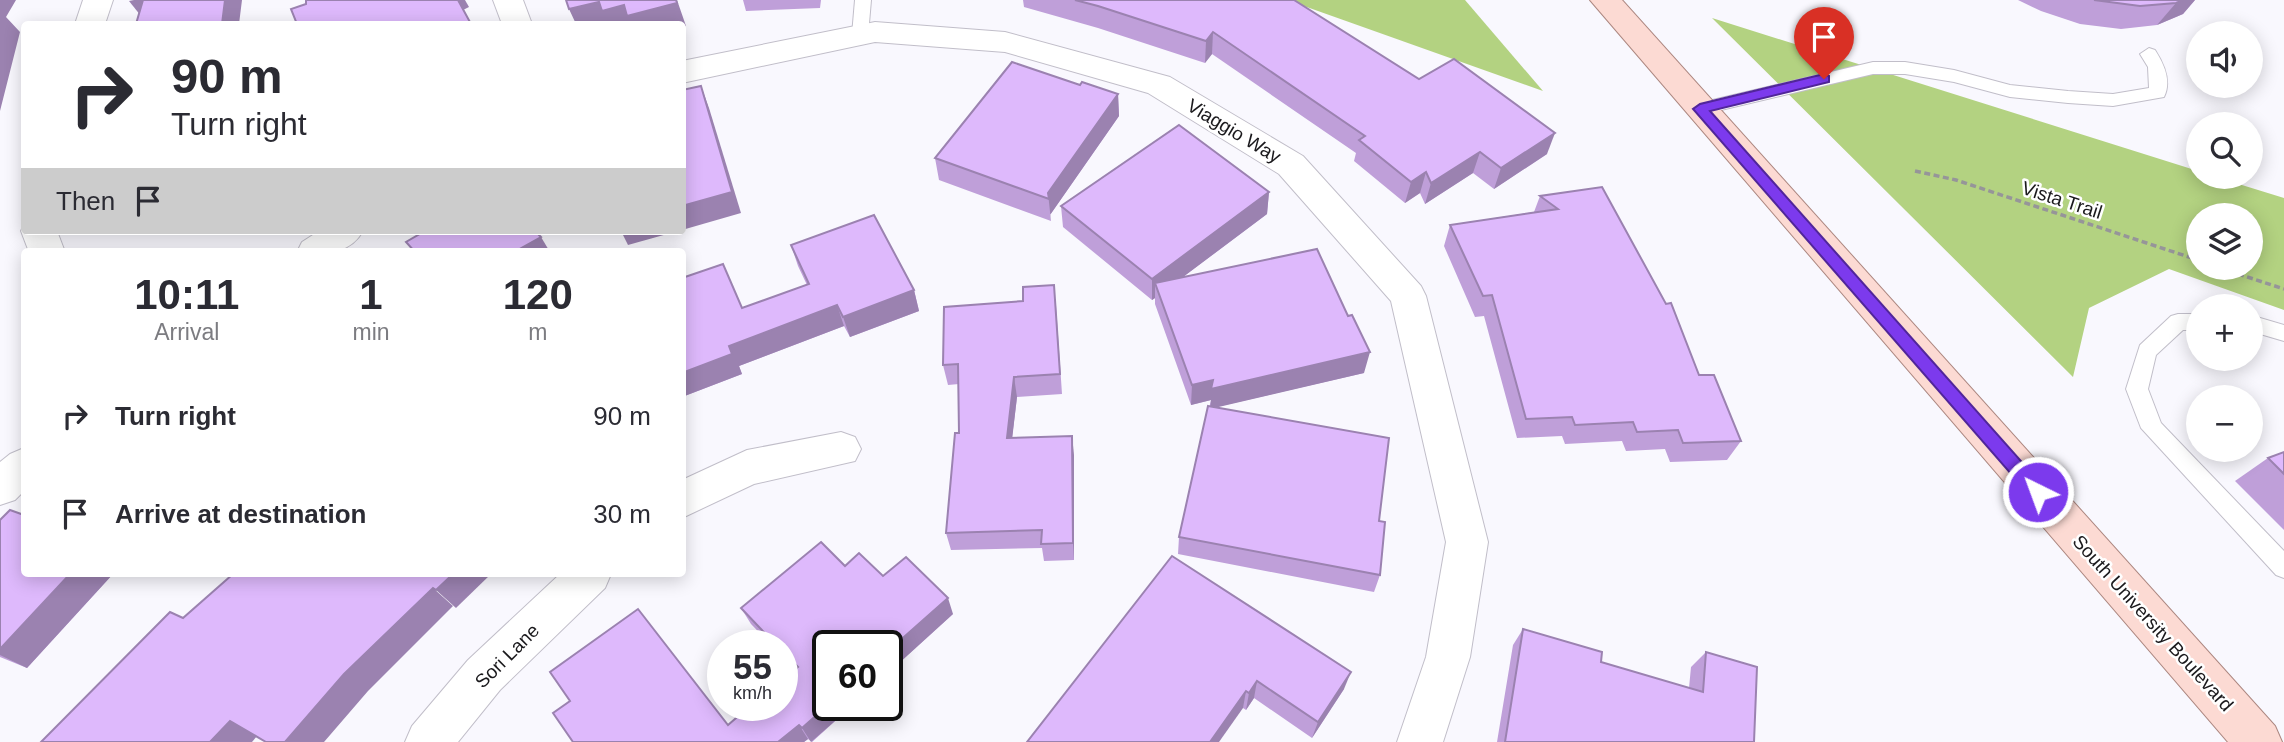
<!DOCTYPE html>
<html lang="en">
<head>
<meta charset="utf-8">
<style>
	:root { --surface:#fff; --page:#f2f2f3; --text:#2b2b33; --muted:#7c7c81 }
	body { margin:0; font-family:Helvetica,sans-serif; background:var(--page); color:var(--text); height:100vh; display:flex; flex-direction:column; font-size:26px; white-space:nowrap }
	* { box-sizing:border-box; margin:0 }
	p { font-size:23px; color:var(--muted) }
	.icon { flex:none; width:38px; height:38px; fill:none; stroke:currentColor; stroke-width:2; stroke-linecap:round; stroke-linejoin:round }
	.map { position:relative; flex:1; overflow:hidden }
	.side { position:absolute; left:21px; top:248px; width:665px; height:329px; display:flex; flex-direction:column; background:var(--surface); border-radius:7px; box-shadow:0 4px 18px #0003 }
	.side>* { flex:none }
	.guide { position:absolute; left:21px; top:21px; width:665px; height:214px; border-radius:7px; box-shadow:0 4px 18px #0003; background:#fff; color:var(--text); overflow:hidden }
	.fabs { position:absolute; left:2186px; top:21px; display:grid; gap:14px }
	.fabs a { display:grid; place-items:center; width:77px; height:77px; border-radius:50%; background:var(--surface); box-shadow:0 4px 18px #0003; font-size:35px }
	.speed { position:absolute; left:707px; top:630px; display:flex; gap:14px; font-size:35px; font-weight:700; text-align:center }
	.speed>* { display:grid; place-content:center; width:91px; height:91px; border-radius:50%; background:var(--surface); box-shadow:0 4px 18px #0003; line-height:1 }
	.speed small { font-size:18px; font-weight:400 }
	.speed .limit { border:4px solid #111; border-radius:10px; background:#fff; color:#111 }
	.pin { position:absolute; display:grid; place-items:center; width:60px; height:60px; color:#fff; margin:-72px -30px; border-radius:50% 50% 50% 0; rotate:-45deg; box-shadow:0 0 7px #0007 }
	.pin .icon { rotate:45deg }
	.me { position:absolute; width:77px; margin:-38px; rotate:318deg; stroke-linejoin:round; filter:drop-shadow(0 0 5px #0008) }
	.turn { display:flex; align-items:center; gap:24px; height:147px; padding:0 35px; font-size:32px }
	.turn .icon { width:91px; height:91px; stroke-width:2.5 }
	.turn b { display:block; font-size:49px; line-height:60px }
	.then { display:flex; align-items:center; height:66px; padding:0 35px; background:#0003; gap:14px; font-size:26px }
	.eta { display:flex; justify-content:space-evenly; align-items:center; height:119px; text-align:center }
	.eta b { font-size:42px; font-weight:700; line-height:49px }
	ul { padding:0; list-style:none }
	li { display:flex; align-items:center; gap:21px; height:98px; padding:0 35px }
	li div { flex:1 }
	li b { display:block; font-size:26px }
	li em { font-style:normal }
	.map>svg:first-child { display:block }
	.green { fill:#b3d281; fill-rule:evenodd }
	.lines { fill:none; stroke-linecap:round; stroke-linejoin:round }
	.service-casing { stroke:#c1bec9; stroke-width:2 }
	.minor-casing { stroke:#c1bec9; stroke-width:2 }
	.primary-casing { stroke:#ac8780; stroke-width:2 }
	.path { stroke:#969599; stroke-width:3.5; stroke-dasharray:6 3.5; stroke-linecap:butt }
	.service { fill:#fff; fill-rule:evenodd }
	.minor { fill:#fff; fill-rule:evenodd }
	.primary { fill:#fcdad3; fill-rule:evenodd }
	.wall { fill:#bf9fd9 }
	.shaded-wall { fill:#9b82b0 }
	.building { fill:#deb9fc; stroke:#9b82b0; stroke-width:2 }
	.route { fill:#7c3aed; stroke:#51269a; stroke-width:2 }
	.labels { text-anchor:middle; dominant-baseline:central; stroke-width:5; stroke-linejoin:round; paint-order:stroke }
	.street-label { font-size:19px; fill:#1a191c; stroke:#fff }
</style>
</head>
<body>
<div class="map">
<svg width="2284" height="742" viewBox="0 0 2284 742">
	<rect width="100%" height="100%" fill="#f9f8fe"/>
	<g class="green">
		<polygon points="1287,0 1465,0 1543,91"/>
		<path d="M1712,18l486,153v6h18l68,21v112l-115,-41 -80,39 -16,69zM2198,215h52v53h-52z"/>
	</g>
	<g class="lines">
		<defs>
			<g id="service">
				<polygon points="855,0 871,0 868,35 860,41 852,35"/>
				<path d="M2149,48l6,2c9,14 17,31 9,47l-51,9 -45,-3 -58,-6 -56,-15 -49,-8h-32l-173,41 -6,-2 -3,-4 3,-4 6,-2 173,-41h32l49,8 56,15 58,6 45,3 36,-6 -1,-21 -8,-13z"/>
				<polygon points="2178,314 2198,314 2198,330 2183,330 2156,355 2148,389 2161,423 2284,551 2284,578 2276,575 2141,428 2126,389 2140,345 2171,316"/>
				<polygon points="2250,315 2284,325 2284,341 2250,331"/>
			</g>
			<g id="minor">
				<polygon points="83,0 113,0 105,24 75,24"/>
				<polygon points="493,0 523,0 532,24 502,24"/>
				<polygon points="875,22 1005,32 1170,77 1303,156 1421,286 1426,296 1488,542 1470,657 1443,742 1397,742 1426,657 1446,542 1391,301 1279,174 1148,93 1005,52 875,42 682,83 682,61"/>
				<polygon points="24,225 24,231 57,231 65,252 29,252 21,231"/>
				<path d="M319,231h44c-15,26 -40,21 -66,21l5,-10z"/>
				<polygon points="841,432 855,437 861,449 855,461 754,484 682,518 682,480 747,450"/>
				<polygon points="24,448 24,491 15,500 0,505 0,462 10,454"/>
				<polygon points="560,574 611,574 605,588 500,690 458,742 405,742 412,726 468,660"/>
			</g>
			<polygon id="primary" points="1590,0 1622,0 2275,726 2282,742 2228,742"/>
		</defs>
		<use href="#service" class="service-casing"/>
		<use href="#minor" class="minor-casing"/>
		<use href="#primary" class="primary-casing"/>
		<g class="path">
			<polyline points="1915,171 1956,180 2198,260"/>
			<polyline points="2220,268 2284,289"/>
		</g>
		<use href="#service" class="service"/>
		<use href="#minor" class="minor"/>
		<use href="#primary" class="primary"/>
	</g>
	<g class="wall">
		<polygon points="743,0 821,0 820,8 746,11"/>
		<polygon points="1023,0 1294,0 1419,79 1547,154 1494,189 1473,173 1425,204 1420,193 1405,203 1354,161 1356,153 1212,54 1205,63 1098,28 1024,7"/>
		<polygon points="2018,0 2195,0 2183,14 2157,25 2121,29 2080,24 2041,11"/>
		<polygon points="1080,85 1118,94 1119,116 1050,215 1051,221 939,180 935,158"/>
		<polygon points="1602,187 1699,375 1741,441 1727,460 1670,462 1665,449 1626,451 1622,441 1565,444 1562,436 1517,438 1484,316 1475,317 1444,246 1450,225 1534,212 1540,196"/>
		<polygon points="1269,192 1267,214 1183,277 1364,373 1216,407 1379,521 1380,575 1374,592 1178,554 1179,537 1211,400 1191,405 1155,304 1155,298 1152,300 1063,227 1061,206"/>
		<polygon points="791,245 914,290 919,311 850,337 844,326 739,366 742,374 682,397 682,278 742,308 807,285 798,266"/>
		<polygon points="1056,305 1062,394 1017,397 1012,438 1074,455 1074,560 1044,561 1042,548 951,550 946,533 959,433 959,384 948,385 943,365"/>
		<polygon points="2284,453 2284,530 2235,481 2268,458"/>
		<polygon points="0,520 24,574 113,574 27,668 0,657"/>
		<polygon points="1172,556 1344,689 1312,738 1254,698 1246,710 1243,708"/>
		<polygon points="845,566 883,576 953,614 887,674 887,646 828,705 853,705 812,742 808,739 804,742 573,742 570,701 728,725 795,669 782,656 782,646 772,646 751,624 741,608"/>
		<polygon points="1523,629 1601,662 1689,688 1691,667 1706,652 1754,742 1497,742 1513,645"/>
	</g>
	<g class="shaded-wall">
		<polygon points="0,0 16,0 6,17 20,32 0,111"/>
		<polygon points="134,0 145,0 145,21 129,1"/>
		<polygon points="225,0 242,0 239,24 222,24"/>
		<polygon points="458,0 465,0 469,7 463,10"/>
		<polygon points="677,0 686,26 682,27 682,24 576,24 569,9 599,2 624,5"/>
		<polygon points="2183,0 2195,0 2183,14 2157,25 2176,3"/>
		<polygon points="1213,32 1212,54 1205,63 1206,41"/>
		<polygon points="701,86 709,108 741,213 682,230 682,206"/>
		<polygon points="1118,94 1119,116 1050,215 1051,221 1048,193"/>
		<polygon points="1555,133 1547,154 1494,189 1501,168"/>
		<polygon points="1480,152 1473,173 1425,204 1431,183"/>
		<polygon points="1426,172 1420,193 1405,203 1411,182"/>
		<polygon points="1269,192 1267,214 1159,295 1155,283 1155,298 1152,300 1152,279"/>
		<polygon points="621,231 678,231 628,245"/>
		<polygon points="541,237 550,252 514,252"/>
		<polygon points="914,290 919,311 850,337 843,317"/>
		<polygon points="837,305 844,326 739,366 742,374 682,397 682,373 729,346"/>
		<polygon points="1370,352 1364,373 1210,409 1211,400 1191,405 1192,385 1213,380"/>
		<polygon points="1014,377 1017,397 1010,457 1007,438"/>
		<polygon points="1072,436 1074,455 1074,560 1073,543"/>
		<polygon points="70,574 113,574 27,668 0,655 0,649"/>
		<polygon points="453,574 491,574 456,608 436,590"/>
		<polygon points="433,588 453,606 368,691 324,742 285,742 344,674"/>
		<polygon points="948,598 953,614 887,674 887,652"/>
		<polygon points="1351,672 1344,689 1312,738 1318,722"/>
		<polygon points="1257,681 1254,698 1246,710 1249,693"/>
		<polygon points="1246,691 1243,708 1219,742 1210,742"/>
		<polygon points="828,705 853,705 811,742 802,728"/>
		<polygon points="230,721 257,736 252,742 210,742"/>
		<polygon points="799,725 808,739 804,742 778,742"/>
	</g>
	<g class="building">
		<polygon points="143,0 225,0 222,24 136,24"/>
		<polygon points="306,0 458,0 471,24 297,24 291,9 306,4"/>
		<polygon points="566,0 676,0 677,3 627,16 624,5 602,11 599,2 569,9"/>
		<polygon points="1075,0 1294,0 1419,79 1454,59 1555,133 1501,168 1480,152 1431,183 1426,172 1411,182 1359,140 1365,136 1213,32 1206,41 1098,6"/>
		<polygon points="2094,0 2183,0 2176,3 2140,6"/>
		<polygon points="1012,62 1080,85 1082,82 1118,94 1048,193 1049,199 935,158"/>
		<polygon points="701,86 732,192 682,206 682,90"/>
		<polygon points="1179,125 1269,192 1152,279 1061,206"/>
		<polygon points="1602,187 1666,304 1671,303 1699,375 1714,375 1741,441 1683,443 1678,430 1637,432 1633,422 1575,425 1572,417 1526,419 1492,295 1483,296 1450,225 1558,209 1540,196"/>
		<polygon points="874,215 914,290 843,317 837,305 729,346 732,354 682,373 682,278 723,264 742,308 809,284 791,245"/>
		<polygon points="422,231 535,231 541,237 514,252 415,252 406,242 423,232"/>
		<polygon points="1317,249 1348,316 1352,315 1370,352 1211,389 1213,380 1192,385 1155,283"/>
		<polygon points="1054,285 1060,374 1014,377 1007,438 1072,436 1073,543 1041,544 1042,530 946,533 955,433 959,433 958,364 943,365 944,307 1023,301 1023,287"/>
		<polygon points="1208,406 1389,438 1379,521 1385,522 1380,575 1179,537"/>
		<polygon points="2284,452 2284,474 2268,458"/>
		<polygon points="10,510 24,515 24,574 70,574 0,649 0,520"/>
		<polygon points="821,542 845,566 859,553 883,576 906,557 948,598 887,652 887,646 828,646 828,705 802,728 799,725 778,742 573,742 553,713 570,701 550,672 638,609 728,725 751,705 782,705 782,680 798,667 782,651 782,646 777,646 741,608"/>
		<polygon points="1172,556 1351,672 1318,722 1257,681 1249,693 1246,691 1210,742 1027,742"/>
		<polygon points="233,574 453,574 436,590 433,588 344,674 285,742 266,742 230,721 210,742 41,742 170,612 183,618"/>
		<polygon points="1523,629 1602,652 1601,662 1703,692 1706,652 1757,667 1754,742 1505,742"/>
	</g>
	<polygon class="route" points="1824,74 1829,76 1829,82 1710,111 2044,487 2046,492 2044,498 2038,500 2032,498 1693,109 1700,104"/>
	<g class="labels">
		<g class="street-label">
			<text transform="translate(1234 131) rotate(31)">Viaggio Way</text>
			<text transform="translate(2062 200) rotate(18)">Vista Trail</text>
			<text transform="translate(2153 623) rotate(48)">South University Boulevard</text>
			<text transform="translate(507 656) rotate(-45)">Sori Lane</text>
		</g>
	</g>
</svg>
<div class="fabs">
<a><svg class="icon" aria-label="sound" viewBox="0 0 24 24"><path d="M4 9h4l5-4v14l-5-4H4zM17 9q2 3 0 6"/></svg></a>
<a><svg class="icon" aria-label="search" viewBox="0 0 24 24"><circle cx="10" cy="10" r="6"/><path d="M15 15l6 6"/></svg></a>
<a><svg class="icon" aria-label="layers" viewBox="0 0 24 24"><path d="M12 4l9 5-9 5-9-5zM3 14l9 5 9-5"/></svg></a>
<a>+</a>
<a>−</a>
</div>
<div class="speed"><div>55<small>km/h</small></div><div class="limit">60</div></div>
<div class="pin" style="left:1824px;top:79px;background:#d93025"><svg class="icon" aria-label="arrive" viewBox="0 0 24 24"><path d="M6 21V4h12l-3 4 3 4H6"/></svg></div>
<svg class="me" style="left:2038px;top:492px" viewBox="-20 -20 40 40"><circle r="17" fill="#7c3aed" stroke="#fff" stroke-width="3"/><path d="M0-11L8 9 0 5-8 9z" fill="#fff"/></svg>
<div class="guide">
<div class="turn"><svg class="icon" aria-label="right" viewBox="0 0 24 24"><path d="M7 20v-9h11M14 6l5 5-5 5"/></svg><div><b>90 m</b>Turn right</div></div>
<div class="then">Then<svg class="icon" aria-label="arrive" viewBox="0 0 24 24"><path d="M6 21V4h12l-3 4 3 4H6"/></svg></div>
</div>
<section class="side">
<div class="eta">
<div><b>10:11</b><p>Arrival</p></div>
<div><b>1</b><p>min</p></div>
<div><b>120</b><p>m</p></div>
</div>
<ul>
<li><svg class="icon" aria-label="right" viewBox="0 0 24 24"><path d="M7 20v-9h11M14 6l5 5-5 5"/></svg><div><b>Turn right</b></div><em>90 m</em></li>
<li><svg class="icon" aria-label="arrive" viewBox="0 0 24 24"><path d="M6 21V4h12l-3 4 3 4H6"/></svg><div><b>Arrive at destination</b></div><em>30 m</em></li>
</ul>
</section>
</div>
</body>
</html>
